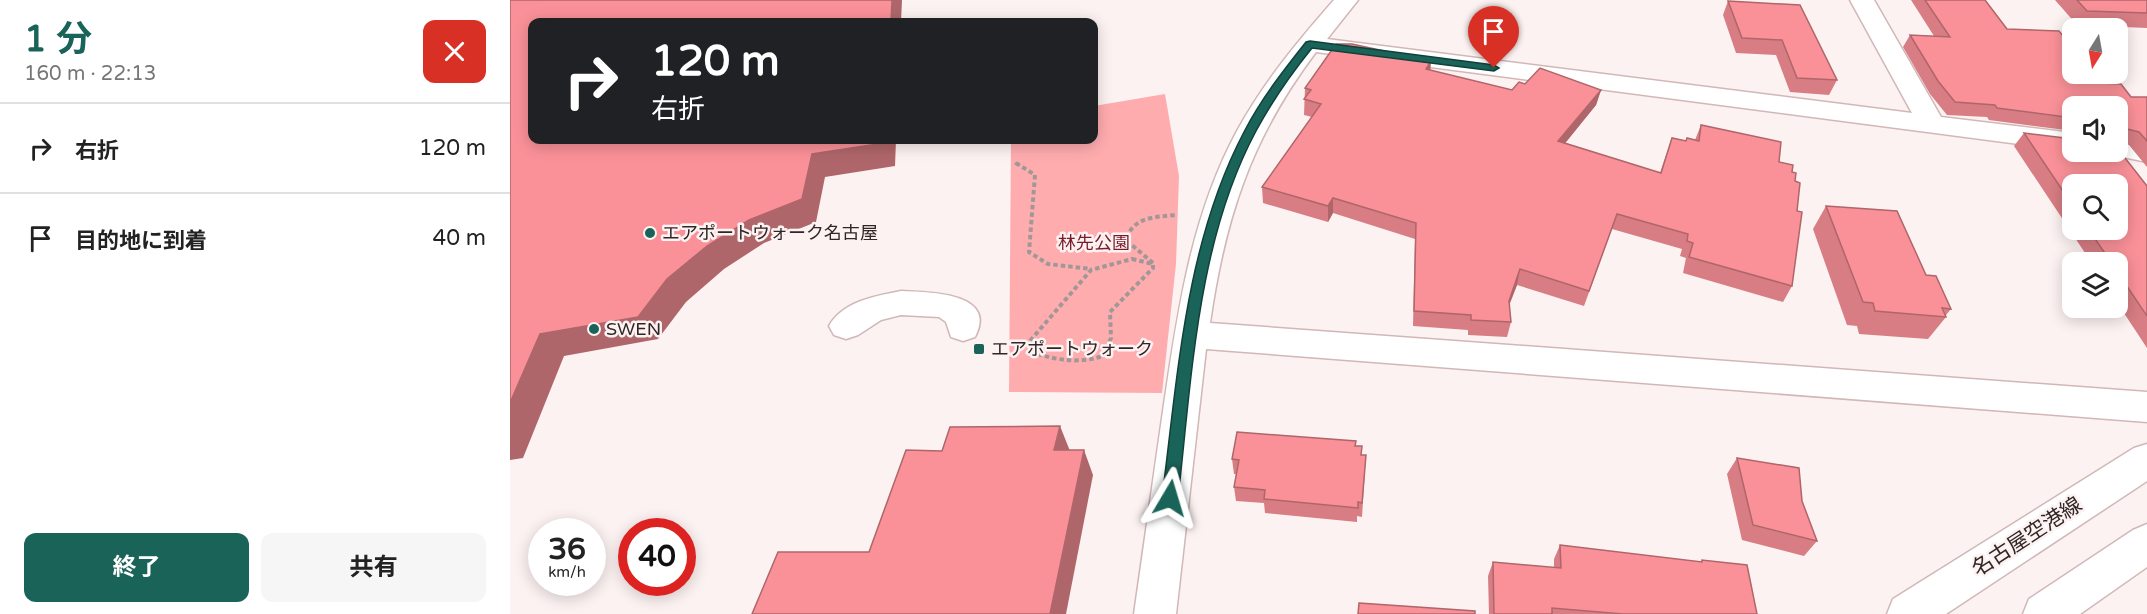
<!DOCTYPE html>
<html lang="ja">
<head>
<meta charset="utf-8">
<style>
	:root { --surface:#fff; --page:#f6f6f6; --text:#222; --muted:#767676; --line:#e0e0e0; --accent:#1a6359 }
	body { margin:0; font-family:"Varela Round","Noto Sans JP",sans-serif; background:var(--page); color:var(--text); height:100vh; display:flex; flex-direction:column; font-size:22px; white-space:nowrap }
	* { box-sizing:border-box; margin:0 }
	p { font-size:20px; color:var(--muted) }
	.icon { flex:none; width:33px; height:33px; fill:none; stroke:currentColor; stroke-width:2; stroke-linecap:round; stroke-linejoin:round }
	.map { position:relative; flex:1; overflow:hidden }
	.drawer { display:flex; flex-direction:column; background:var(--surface); width:510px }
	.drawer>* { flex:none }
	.hud { position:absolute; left:18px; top:18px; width:570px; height:126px; border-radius:12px; box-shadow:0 3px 15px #0003; background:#202124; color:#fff; overflow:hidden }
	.needle { width:39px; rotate:191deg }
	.tools { position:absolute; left:1552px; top:18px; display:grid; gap:12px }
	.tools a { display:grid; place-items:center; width:66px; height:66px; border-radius:12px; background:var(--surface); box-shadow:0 3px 15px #0003; font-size:30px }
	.speed { position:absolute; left:18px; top:518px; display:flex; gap:12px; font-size:30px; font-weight:700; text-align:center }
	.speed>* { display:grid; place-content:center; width:78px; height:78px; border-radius:50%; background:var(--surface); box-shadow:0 3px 15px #0003; line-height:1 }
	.speed small { font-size:15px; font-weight:400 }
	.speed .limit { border:9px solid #d22; background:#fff; color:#111 }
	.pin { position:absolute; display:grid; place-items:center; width:51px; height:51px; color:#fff; margin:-62px -26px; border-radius:50% 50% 50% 0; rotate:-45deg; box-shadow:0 0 6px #0007 }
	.pin .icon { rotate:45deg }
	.me { position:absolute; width:66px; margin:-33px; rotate:7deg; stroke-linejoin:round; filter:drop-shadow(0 0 4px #0008) }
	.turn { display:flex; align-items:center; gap:21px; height:126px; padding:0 24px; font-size:27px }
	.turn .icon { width:78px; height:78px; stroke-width:2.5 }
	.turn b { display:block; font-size:42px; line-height:51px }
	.round { display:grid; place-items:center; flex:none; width:63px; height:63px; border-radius:12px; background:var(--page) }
	.summary { display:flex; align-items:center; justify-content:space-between; height:102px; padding:0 24px }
	h1 { font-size:36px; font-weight:700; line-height:45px; color:var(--accent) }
	.button { display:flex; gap:12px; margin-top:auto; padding:12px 24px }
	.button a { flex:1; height:69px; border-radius:12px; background:var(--accent); color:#fff; font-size:24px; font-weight:700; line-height:69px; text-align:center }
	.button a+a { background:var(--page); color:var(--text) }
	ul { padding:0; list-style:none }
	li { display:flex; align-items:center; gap:18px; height:90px; padding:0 24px; border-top:2px solid var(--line) }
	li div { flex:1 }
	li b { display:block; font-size:22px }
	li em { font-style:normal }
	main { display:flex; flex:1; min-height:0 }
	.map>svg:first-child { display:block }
	.green { fill:#ffacaf }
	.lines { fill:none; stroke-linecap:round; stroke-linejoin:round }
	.minor-casing { stroke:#d2b7b7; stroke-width:3 }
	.major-casing { stroke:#d2b7b7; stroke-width:3 }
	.path-far1 { stroke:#a29797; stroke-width:3; stroke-dasharray:4 2; stroke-linecap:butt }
	.path { stroke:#a29797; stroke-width:4; stroke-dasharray:4.5 3; stroke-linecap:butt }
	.minor { fill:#fff; fill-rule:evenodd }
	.major { fill:#fff; fill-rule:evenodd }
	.wall { fill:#d77d83; fill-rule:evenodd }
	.shaded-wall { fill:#af666a }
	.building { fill:#fa9198; stroke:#af666a; stroke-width:1.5 }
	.route { fill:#1a6359; stroke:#11403a; stroke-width:1.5 }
	.poi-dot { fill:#1a6359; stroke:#fdf2f2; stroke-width:2 }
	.labels { text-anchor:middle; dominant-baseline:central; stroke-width:5; stroke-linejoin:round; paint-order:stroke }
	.poi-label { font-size:18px; fill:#302626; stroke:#fdf2f2; text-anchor:start }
	.park-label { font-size:18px; fill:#781c2b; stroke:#fdf2f2 }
	.near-street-label { font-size:21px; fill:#302626; stroke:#fdf2f2 }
</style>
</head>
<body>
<main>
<section class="drawer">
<div class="summary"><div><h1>1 分</h1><p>160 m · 22:13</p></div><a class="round" style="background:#d93025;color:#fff"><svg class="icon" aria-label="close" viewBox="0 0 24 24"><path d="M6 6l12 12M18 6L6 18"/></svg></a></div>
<ul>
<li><svg class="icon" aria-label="right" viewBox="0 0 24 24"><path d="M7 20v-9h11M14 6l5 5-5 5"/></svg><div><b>右折</b></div><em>120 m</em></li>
<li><svg class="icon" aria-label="arrive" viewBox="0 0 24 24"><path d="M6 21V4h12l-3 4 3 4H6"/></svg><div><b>目的地に到着</b></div><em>40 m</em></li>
</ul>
<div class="button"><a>終了</a><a>共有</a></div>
</section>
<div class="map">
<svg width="1637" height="614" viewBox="0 0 1637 614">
	<rect width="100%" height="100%" fill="#fdf2f2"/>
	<polygon class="green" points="655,94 669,176 666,264 652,393 499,392 501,140 584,140 584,106"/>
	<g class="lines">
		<defs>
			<g id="minor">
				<path d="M824,0h24l-31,39 585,74 -62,-113h24l67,117 132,16v18l-757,-99c-65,86 -91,166 -106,271l937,69v30l-941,-73 -30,265h-42c10,-68 19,-135 29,-203 14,-95 27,-193 74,-280 26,-48 61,-90 97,-131z"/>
				<polygon points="1608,139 1637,144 1637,162 1598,154 1596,152 1608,152"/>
				<path d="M391,291c26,1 98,1 74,46l-12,4 -12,-4 -5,-15 -7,-5 -38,-2 -20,5 -23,15 -12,4 -12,-4 -5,-9c14,-25 47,-30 72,-35z"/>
			</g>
			<g id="major">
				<polygon points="1637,444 1637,481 1436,614 1377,614 1383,599 1624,448"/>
				<polygon points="1637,524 1637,567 1570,614 1513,614 1519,599 1623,530"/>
			</g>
		</defs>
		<use href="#minor" class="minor-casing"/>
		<use href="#major" class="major-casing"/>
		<polyline class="path-far1" points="505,163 508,165"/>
		<g class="path">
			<polyline points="506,163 525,175 519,252 538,264 581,269"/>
			<path d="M622,259l21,5v4l-43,44 1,26 -8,18c-25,8 -45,4 -70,-3l-4,-11 62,-72z"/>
			<path d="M643,263l-27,-23c7,-24 30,-23 51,-25"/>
		</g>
		<use href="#minor" class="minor"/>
		<use href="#major" class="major"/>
	</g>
	<g class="wall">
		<polygon points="1401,0 1475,0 1497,29 1591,83 1621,97 1637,97 1637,167 1619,145 1612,143 1608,147 1608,106 1563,106 1563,131 1479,120 1477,117 1437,115 1420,94 1393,47 1400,35 1424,36"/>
		<polygon points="1545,0 1637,0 1637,28 1567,25"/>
		<polygon points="1218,1 1327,80 1319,95 1280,92 1266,55 1226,53 1213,15"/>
		<polygon points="920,70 1002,90 1015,84 1091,90 1086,105 1055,143 1150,173 1162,138 1175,141 1185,140 1191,125 1269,162 1282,172 1285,181 1287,211 1282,286 1273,302 1173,273 1176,258 1170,256 1172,249 1102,229 1074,306 1007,285 999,305 1001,322 997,337 958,335 958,330 903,326 905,239 823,213 818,222 753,203 752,187 802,117 794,115 795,88"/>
		<path d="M1514,133l123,53v162l-29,-44v-42h-27l-77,-116zM1563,184l45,46h-45z"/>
		<polygon points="1316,206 1416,275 1441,309 1436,315 1436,317 1418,339 1349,334 1347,326 1337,325 1303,229"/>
		<polygon points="846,446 851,455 856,455 852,517 847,516 847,522 755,513 754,503 726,501 724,487 726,474 724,474 722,459"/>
		<polygon points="1227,458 1307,541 1294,556 1232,540 1217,474"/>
		<polygon points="1050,545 1190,562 1192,560 1247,614 979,614 978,576 983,562 1044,568 1044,559"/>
	</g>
	<g class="shaded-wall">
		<polygon points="382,0 392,0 391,22 381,22"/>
		<polygon points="921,61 920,76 916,69"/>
		<polygon points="1091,90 1086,105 1044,157 1048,141"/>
		<polygon points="374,140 386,140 385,166 315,177 306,222 254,243 214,269 176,302 148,339 54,356 13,458 0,460 0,403 30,334 302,154"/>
		<polygon points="823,198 823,213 818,222 818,206"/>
		<polygon points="1010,269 1007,285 995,316 999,301"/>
		<polygon points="550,426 560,451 544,450"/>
		<polygon points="574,450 583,475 556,614 540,614"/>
	</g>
	<g class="building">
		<polygon points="0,0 382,0 381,22 22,22 22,140 374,140 374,143 302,154 292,199 239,220 197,246 157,279 128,317 30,334 0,403"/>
		<polygon points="1415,0 1475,0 1497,29 1549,31 1563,48 1563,74 1583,74 1591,83 1611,84 1621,97 1637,97 1637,141 1629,132 1617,129 1616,137 1608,137 1608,106 1563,106 1563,118 1487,108 1485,105 1445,102 1428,81 1400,35 1440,37"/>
		<polygon points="1567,0 1637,0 1637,13 1577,11"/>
		<polygon points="1218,1 1290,5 1327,80 1287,78 1272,40 1232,38"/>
		<polygon points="826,44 842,44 921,61 916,69 1002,90 1009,82 1015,84 1030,68 1091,90 1048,141 1151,173 1162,138 1176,141 1177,138 1189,141 1191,125 1271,142 1269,162 1283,165 1282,172 1286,173 1285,181 1290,183 1287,211 1292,212 1282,286 1179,257 1183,243 1177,241 1178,234 1107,214 1079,291 1010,269 999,301 1001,322 961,320 961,315 904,311 906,223 823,198 818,206 752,187 811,104 794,99 801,90 795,88"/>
		<polygon points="1514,133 1563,139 1563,152 1608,152 1608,149 1637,186 1637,316 1608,273 1608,262 1601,262 1579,230 1608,230 1608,184 1563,184 1563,206"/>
		<polygon points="1316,206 1387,211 1416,275 1426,276 1441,309 1432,308 1436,317 1365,311 1363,303 1353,302"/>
		<polygon points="550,426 544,450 574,450 540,614 242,614 268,552 359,552 396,450 432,451 440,427"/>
		<polygon points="727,432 846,441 845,446 852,446 851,455 856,455 852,503 848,502 848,508 754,499 755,490 724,487 729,460 722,459"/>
		<polygon points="1227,458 1289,468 1292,501 1307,541 1243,525"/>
		<polygon points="1050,545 1192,562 1192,560 1237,565 1247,614 1113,614 1042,608 1042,614 984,614 983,562 1051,568"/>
		<polygon points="849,603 965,611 965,614 848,614"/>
	</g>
	<path class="route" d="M800,41l184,24 5,3 -5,3 -182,-23c-21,26 -40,53 -56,83 -59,110 -64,245 -78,367l-2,5 -6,2 -6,-2 -2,-5c16,-123 23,-254 82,-366 17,-33 39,-61 62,-90z"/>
	<g class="poi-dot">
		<circle cx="140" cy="233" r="6"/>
		<circle cx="84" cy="329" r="6"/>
		<rect x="463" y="343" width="12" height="12" rx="3"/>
	</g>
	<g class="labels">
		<g class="poi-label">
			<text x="152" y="233">エアポートウォーク名古屋</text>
			<text x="96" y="329">SWEN</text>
			<text x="481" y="349">エアポートウォーク</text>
		</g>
		<g class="park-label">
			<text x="584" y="243">林先公園</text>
		</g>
		<g class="near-street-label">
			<text transform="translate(1517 537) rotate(-33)">名古屋空港線</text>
		</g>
	</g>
</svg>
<div class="tools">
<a><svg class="needle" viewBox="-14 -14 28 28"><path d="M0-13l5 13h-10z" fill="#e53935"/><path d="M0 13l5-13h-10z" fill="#767676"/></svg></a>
<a><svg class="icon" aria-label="sound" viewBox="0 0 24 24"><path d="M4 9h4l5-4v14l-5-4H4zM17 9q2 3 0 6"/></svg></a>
<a><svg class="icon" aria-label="search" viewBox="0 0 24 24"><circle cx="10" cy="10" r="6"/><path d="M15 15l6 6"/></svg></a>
<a><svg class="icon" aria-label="layers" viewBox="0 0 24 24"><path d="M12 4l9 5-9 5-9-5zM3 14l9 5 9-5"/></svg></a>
</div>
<div class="speed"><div>36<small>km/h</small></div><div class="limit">40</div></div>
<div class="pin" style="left:984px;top:68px;background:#d93025"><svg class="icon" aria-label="arrive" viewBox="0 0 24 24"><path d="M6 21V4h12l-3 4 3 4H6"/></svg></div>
<svg class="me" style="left:660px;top:498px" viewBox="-20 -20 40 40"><path d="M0-17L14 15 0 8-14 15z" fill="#1a6359" stroke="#fff" stroke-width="4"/></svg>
<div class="hud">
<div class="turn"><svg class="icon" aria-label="right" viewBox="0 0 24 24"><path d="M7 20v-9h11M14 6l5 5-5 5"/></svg><div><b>120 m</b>右折</div></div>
</div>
</div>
</main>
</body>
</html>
